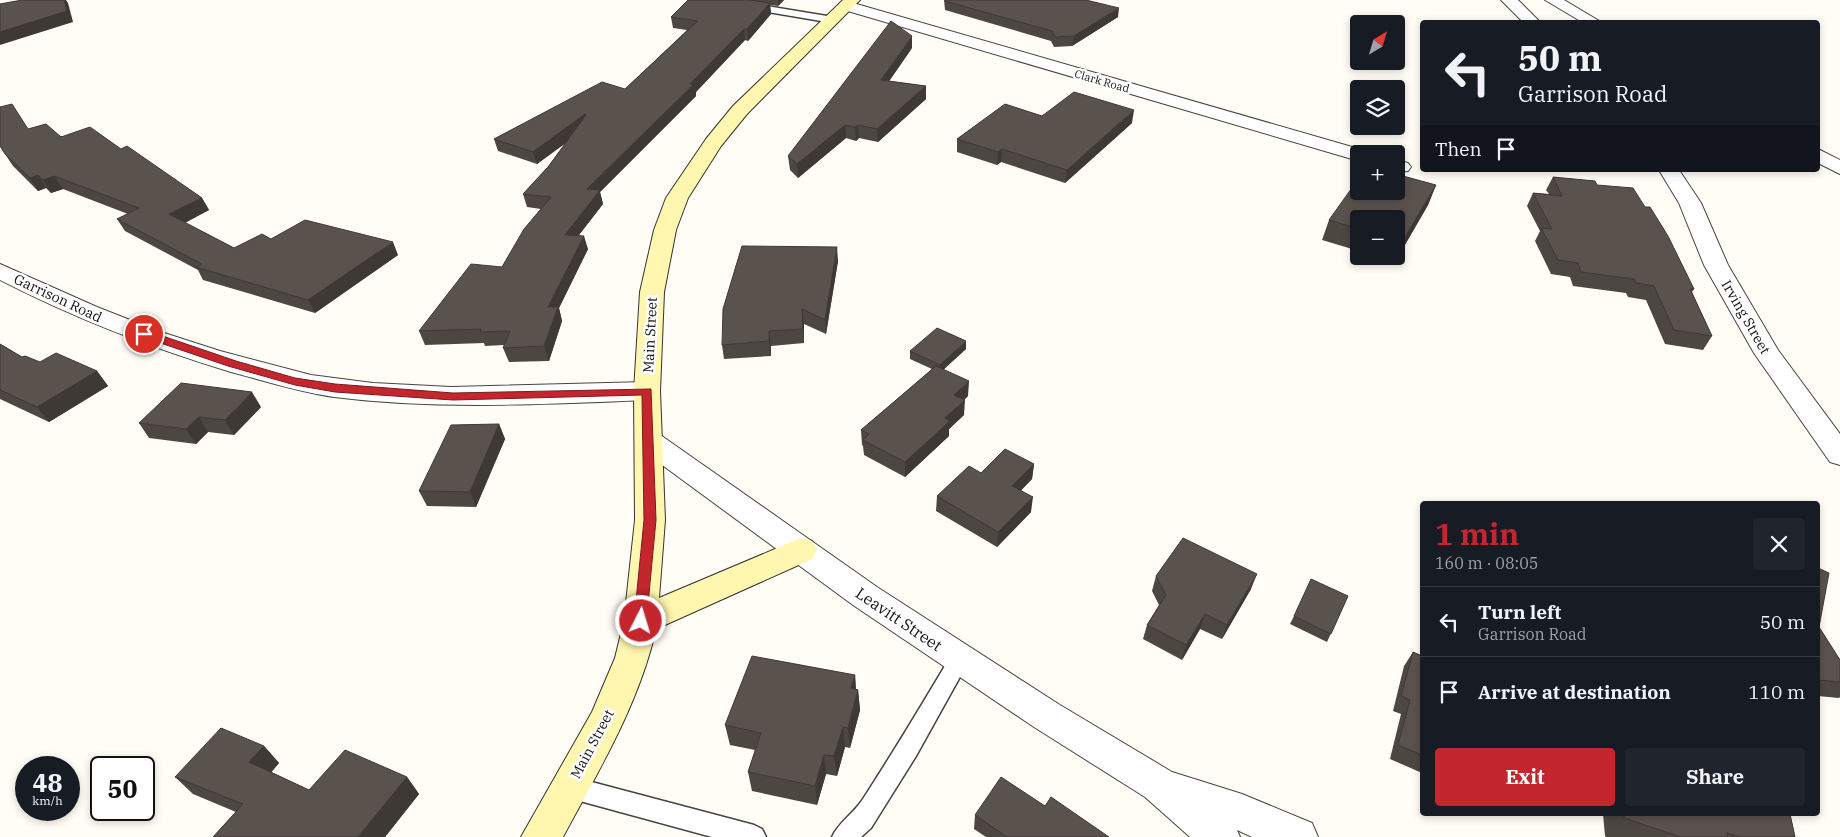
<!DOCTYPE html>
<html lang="en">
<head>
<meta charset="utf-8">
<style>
	:root { --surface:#171b24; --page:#20242c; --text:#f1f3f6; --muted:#9ea1a6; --line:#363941; --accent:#c4262e }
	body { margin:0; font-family:"IBM Plex Serif",serif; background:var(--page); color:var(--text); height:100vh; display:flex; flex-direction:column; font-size:19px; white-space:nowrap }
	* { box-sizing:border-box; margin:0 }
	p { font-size:16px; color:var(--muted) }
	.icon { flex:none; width:28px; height:28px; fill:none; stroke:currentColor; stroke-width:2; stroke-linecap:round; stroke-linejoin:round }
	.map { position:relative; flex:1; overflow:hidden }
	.panel { position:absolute; left:1420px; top:501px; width:400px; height:315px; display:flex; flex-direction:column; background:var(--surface); border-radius:5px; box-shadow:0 2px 8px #0003 }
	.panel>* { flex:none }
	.top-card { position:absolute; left:1420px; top:20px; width:400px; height:152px; border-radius:5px; box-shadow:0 2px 8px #0003; background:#171b24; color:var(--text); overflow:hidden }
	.needle { width:32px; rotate:38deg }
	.controls { position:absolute; left:1350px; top:15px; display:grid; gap:10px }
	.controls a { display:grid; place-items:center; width:55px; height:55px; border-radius:5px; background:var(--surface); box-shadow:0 2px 8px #0003; font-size:25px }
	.speed { position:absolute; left:15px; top:756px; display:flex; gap:10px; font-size:25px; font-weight:700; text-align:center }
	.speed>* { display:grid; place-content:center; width:65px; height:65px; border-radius:50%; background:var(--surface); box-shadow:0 2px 8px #0003; line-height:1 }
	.speed small { font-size:12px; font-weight:400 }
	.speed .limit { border:2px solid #111; border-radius:8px; background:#fff; color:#111 }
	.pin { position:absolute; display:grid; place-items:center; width:42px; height:42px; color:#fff; margin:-21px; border:2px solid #fff; border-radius:50%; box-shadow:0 1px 5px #0007 }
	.me { position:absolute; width:55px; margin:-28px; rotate:5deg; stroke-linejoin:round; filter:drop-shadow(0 0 4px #0008) }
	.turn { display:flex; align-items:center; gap:18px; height:105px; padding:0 15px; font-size:22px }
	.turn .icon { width:65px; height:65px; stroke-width:2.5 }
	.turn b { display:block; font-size:35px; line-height:42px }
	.then { display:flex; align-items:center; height:48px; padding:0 15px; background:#0003; gap:10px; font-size:19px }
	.round { display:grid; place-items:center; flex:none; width:52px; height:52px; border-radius:5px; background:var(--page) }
	.head { display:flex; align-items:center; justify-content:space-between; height:85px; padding:0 15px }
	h1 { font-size:30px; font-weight:800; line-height:38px; color:var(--accent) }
	.primary-button { display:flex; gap:10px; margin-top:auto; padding:10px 15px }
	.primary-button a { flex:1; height:58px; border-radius:5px; background:var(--accent); color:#fff; font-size:20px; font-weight:800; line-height:58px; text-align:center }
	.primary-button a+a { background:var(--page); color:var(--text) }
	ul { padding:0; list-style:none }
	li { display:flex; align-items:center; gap:15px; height:70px; padding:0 15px; border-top:1px solid var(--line) }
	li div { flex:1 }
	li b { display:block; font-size:19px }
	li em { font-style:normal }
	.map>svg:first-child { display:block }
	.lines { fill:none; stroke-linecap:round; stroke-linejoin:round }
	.service-casing { stroke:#444; stroke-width:3 }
	.minor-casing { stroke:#444; stroke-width:2 }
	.tertiary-casing { stroke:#444; stroke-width:2 }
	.secondary-casing { stroke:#333; stroke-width:2 }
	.service { fill:#fff; fill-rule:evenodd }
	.minor { fill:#fff; fill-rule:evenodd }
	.tertiary { fill:#fff; fill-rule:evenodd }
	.secondary { fill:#fff6b0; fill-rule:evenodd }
	.wall { fill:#4d4742 }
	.shaded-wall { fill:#3f3936 }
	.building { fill:#5a524d; stroke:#3f3936 }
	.route { fill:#c4262e; stroke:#7f191e }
	.labels { text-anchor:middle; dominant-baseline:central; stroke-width:5; stroke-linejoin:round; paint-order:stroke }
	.far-street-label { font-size:11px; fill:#111; stroke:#fff }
	.street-label { font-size:14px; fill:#111; stroke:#fff }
	.near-street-label { font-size:16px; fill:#111; stroke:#fff }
</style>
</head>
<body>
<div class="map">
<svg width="1840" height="837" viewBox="0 0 1840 837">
	<rect width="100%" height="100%" fill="#fffdf5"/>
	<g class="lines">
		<defs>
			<g id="service">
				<polygon points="709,0 730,0 833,17 838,20 833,23 714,3"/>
				<path d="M959,651l7,3 3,6 -3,6 -50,90 -45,72 -10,9h-29c6,-14 22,-24 31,-38 31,-48 60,-96 89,-145z"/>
				<polygon points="569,776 754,825 762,829 766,837 712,837 569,798 561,795 558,787 561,779"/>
			</g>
			<g id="minor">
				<polygon points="1501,0 1518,0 1540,22 1523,22"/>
				<polygon points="1545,0 1564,0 1601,22 1582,22"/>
				<polygon points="846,1 1366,151 1368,154 1359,154 1359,161 1352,159 841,9 838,6 841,3"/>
				<polygon points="1818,149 1840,160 1840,174 1818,163"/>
				<polygon points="1396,160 1408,163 1411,167 1408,171 1396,172"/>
				<polygon points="1659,170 1679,170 1701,203 1728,265 1778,350 1840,434 1840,465 1830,462 1754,353 1704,265 1679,203"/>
				<path d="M0,264l97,43 61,24 62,20 91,24 62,8 78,4 196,-5 9,3 4,6 -4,6 -9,3c-104,4 -209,10 -313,-3 -35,-5 -69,-16 -103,-25 -80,-24 -157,-54 -231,-92z"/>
			</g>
			<polygon id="tertiary" points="649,431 659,434 877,587 1060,705 1172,772 1242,794 1312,823 1318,837 1252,837 1237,830 1240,837 1190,837 1145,797 1034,727 853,605 639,448 635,441 639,434"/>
			<path id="secondary" d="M843,0h17l-113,114 -26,32 -33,52 -12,32 -12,62 -4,99 5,129 -6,78 142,-60 11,3 5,9 -5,9 -156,70c-17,75 -57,141 -93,208h-42l71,-125 23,-54 9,-37 11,-101 -1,-129 6,-99 14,-62 12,-32 40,-59 27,-33z"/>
		</defs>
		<use href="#service" class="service-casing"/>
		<use href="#minor" class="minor-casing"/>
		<use href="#tertiary" class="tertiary-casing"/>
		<use href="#secondary" class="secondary-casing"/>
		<use href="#service" class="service"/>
		<use href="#minor" class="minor"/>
		<use href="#tertiary" class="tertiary"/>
		<use href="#secondary" class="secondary"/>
	</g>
	<g class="wall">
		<polygon points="688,0 784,0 778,6 770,5 771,14 748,41 745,40 696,92 696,96 600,192 603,204 579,235 588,249 559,308 562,321 549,361 509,362 503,348 504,345 485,346 484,343 425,345 419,331 502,267 541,209 527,207 523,194 548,167 566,143 537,164 498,151 494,139 625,89 687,30 673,28 671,17"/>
		<polygon points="944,0 1086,0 1118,17 1072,46 1054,47 1051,41 945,10"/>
		<polygon points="912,48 889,81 926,86 926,99 878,142 859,138 856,141 846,138 798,178 790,170 788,156"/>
		<polygon points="1042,116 1132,123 1065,183 1001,162 997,165 957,152 957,139"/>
		<polygon points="28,129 121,149 202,198 209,210 185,223 234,248 271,239 398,255 315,313 203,280 198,270 125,231 117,219 128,214 63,189 51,193 46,188 38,191 13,166 5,154"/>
		<polygon points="1553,177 1597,185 1694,289 1692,292 1712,336 1703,350 1665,344 1646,300 1628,297 1626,293 1573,286 1570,277 1551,274 1535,241 1540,231 1527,206 1533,193 1549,194 1546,190"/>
		<polygon points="1399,184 1436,185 1428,205 1395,262 1375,256 1396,256 1396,219 1359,219 1359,251 1322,240 1329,220"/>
		<polygon points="838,261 826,334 804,324 804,343 771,346 771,356 724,359 722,345"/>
		<polygon points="0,344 22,357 40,362 97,371 108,386 49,422 0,399"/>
		<polygon points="966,349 943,369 968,396 964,400 964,415 949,429 949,436 905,477 864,455 863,446 862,445 861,430 932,369 910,359 910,351"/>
		<polygon points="261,407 234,435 208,432 196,444 149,438 139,423"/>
		<polygon points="499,424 505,439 476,507 427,506 419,491"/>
		<polygon points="1034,464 1032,479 1021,490 1031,512 997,547 936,511 937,496 981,473"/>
		<polygon points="1818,568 1819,627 1840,660 1840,697 1839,698 1818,696"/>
		<polygon points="1156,576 1251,589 1222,639 1200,629 1182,660 1143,639 1147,625 1159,605 1152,591"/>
		<polygon points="1348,596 1327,642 1290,624 1294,616"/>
		<polygon points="1413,652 1422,656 1422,773 1390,759 1401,714 1393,711 1404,666"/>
		<polygon points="855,675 856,689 858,690 860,710 850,748 845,747 837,776 826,774 817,805 752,791 748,772 755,750 730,745 725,725"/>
		<polygon points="264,746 279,763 271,772 309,790 407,777 419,794 385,837 213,837 236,812 193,794 175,777"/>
		<polygon points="1045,806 1109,837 986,837 974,829 975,815"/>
		<polygon points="1603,814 1790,814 1795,837 1606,837 1605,836"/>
	</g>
	<g class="shaded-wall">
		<polygon points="64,0 66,0 68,3 73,22 0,45 0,32"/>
		<polygon points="778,0 784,0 778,6"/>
		<polygon points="770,3 771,14 748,41 747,29"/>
		<polygon points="1119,8 1118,17 1072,46 1074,36"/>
		<polygon points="744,29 745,40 696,92 696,96 600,192 603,204 568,249 565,235 587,189"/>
		<polygon points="912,36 912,48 881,93 881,80"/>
		<polygon points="926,86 926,99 878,142 877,129"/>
		<polygon points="1134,110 1132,123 1065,183 1067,170"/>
		<polygon points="585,114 588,126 537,164 533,152"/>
		<polygon points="845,125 846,138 798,178 797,164"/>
		<polygon points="858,125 859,138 856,141 855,127"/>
		<polygon points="1002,149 1001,162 997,165 998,152"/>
		<polygon points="38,175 46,188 38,191 30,178"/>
		<polygon points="54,176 63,189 51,193 43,180"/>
		<polygon points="1436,185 1428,205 1395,262 1402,242"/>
		<polygon points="202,198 209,210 176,227 169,214"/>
		<polygon points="584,236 588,249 559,308 562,321 549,361 544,346 548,307"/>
		<polygon points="393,242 398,255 315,313 308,300"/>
		<polygon points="837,247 838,261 826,334 825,320"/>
		<polygon points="802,309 804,324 804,343 803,329"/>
		<polygon points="769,331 771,346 771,356 769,341"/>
		<polygon points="966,341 966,349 940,373 940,365"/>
		<polygon points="97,371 108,386 49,422 37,407"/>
		<polygon points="969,381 968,396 953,410 954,395"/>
		<polygon points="252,392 261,407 234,435 225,420"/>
		<polygon points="965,400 964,415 949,429 949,436 905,477 905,462 945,418"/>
		<polygon points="199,417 208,432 196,444 186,429"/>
		<polygon points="499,424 505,439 476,507 470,492"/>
		<polygon points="1034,464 1032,479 1011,501 1012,486"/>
		<polygon points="1033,497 1031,512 997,547 998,532"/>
		<polygon points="1257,574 1251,589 1222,639 1227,625"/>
		<polygon points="1205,614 1200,629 1182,660 1186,645"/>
		<polygon points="855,675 856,695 851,688"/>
		<polygon points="858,690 860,710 850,748 848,728"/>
		<polygon points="843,727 845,747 837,776 834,756"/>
		<polygon points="264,746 279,763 265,780 249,762"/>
		<polygon points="824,755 826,774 817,805 815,786"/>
		<polygon points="407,777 419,794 385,837 358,837"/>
	</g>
	<g class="building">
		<polygon points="22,0 64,0 67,11 0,32 0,4"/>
		<polygon points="688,0 749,0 770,3 747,29 744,29 690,84 694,84 587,189 600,190 565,235 584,236 548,307 558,307 544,346 503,348 510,331 480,332 481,329 419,331 471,264 502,267 524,229 551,197 523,194 548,167 586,115 585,114 533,152 494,139 602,82 625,89 698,21 671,17"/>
		<polygon points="946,0 1086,0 1119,8 1074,36 1055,37 1052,31 945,1"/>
		<polygon points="891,21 912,36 881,80 926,86 877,129 858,125 855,127 845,125 797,164 788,156"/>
		<polygon points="1074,92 1134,110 1067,170 1002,149 998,152 957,139 1005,104 1042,116"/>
		<polygon points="12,104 28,129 46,124 61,137 90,127 121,149 127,146 202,198 169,214 234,248 262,234 271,239 305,220 393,242 308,300 196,267 202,264 117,219 139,208 54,176 43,180 38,175 30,178 5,154 0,146 0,107"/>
		<polygon points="1403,176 1436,185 1402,242 1396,241 1396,219 1359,219 1359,229 1329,220 1359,178 1359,191 1396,191 1396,183 1399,184"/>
		<polygon points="1553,177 1595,181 1597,185 1633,188 1645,207 1650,207 1668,236 1694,289 1690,289 1712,336 1674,330 1654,286 1636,283 1634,279 1581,272 1578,263 1558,260 1541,228 1552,229 1533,193 1562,196"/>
		<polygon points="742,246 837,247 825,320 802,309 803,329 769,331 769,341 722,345 723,309"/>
		<polygon points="937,328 966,341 940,365 910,351"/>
		<polygon points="0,344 22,357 25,356 40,362 56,353 97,371 37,407 0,390"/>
		<polygon points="936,366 969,381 954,395 965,400 945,418 950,421 905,462 863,440 869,434 861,430"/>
		<polygon points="181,383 252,392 225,420 199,417 186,429 139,423"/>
		<polygon points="499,424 470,492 419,491 451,425"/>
		<polygon points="1005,449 1034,464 1012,486 1033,497 998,532 937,496 969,466 981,473"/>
		<polygon points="1183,538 1257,574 1227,625 1205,614 1186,645 1147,625 1166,595 1156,576"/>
		<polygon points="1818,568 1829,573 1819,627 1840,660 1840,682 1818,680"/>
		<polygon points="1311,579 1348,596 1331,634 1294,616"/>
		<polygon points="1413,652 1422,656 1422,755 1398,745 1410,700 1401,696"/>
		<polygon points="752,656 855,675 851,688 858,690 848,728 843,727 834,756 824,755 815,786 748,772 761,733 725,725"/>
		<polygon points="221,728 264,746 249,762 309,790 345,750 407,777 358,837 213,837 243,804 175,777"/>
		<polygon points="1001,777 1045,806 1051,797 1109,837 1007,837 975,815"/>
		<polygon points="1624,814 1790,814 1795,837 1740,837 1727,833 1728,837 1681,837 1624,818"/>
	</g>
	<polygon class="route" points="140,331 148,331 236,361 295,378 335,384 453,393 651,389 656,520 646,625 636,625 634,621 644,520 642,395 453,400 335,392 295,385 228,366 140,336"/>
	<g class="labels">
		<g class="far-street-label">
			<text transform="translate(1102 81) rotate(16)">Clark Road</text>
		</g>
		<g class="street-label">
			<text transform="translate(58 298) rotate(25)">Garrison Road</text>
			<text transform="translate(1746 317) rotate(60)">Irving Street</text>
			<text transform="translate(650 335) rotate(-87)">Main Street</text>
			<text transform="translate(592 744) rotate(-62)">Main Street</text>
		</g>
		<g class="near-street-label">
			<text transform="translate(899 619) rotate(34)">Leavitt Street</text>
		</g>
	</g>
</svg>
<div class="controls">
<a><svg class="needle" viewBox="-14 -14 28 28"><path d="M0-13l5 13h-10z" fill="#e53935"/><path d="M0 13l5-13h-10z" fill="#9ea1a6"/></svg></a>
<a><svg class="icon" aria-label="layers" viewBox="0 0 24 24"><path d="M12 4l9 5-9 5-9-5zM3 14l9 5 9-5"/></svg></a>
<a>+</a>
<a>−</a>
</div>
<div class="speed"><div>48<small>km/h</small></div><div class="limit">50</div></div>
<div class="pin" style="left:144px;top:334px;background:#d93025"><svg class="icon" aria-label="arrive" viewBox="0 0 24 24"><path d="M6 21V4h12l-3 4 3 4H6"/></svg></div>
<svg class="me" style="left:641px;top:621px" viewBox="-20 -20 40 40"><circle r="17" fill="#c4262e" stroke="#fff" stroke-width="3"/><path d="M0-11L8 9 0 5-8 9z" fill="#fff"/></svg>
<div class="top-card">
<div class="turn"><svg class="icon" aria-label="left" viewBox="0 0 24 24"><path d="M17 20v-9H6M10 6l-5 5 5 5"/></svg><div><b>50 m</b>Garrison Road</div></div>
<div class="then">Then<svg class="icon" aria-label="arrive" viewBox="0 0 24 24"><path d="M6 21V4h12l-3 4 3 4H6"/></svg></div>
</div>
<section class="panel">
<div class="head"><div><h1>1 min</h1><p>160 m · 08:05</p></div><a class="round"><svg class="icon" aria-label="close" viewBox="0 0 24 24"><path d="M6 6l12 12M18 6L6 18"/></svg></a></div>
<ul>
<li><svg class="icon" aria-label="left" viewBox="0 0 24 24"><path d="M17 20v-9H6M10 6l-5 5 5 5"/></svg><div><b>Turn left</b><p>Garrison Road</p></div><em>50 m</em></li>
<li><svg class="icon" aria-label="arrive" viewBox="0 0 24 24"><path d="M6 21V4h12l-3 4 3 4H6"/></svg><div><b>Arrive at destination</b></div><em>110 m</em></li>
</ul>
<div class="primary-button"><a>Exit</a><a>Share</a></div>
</section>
</div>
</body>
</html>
